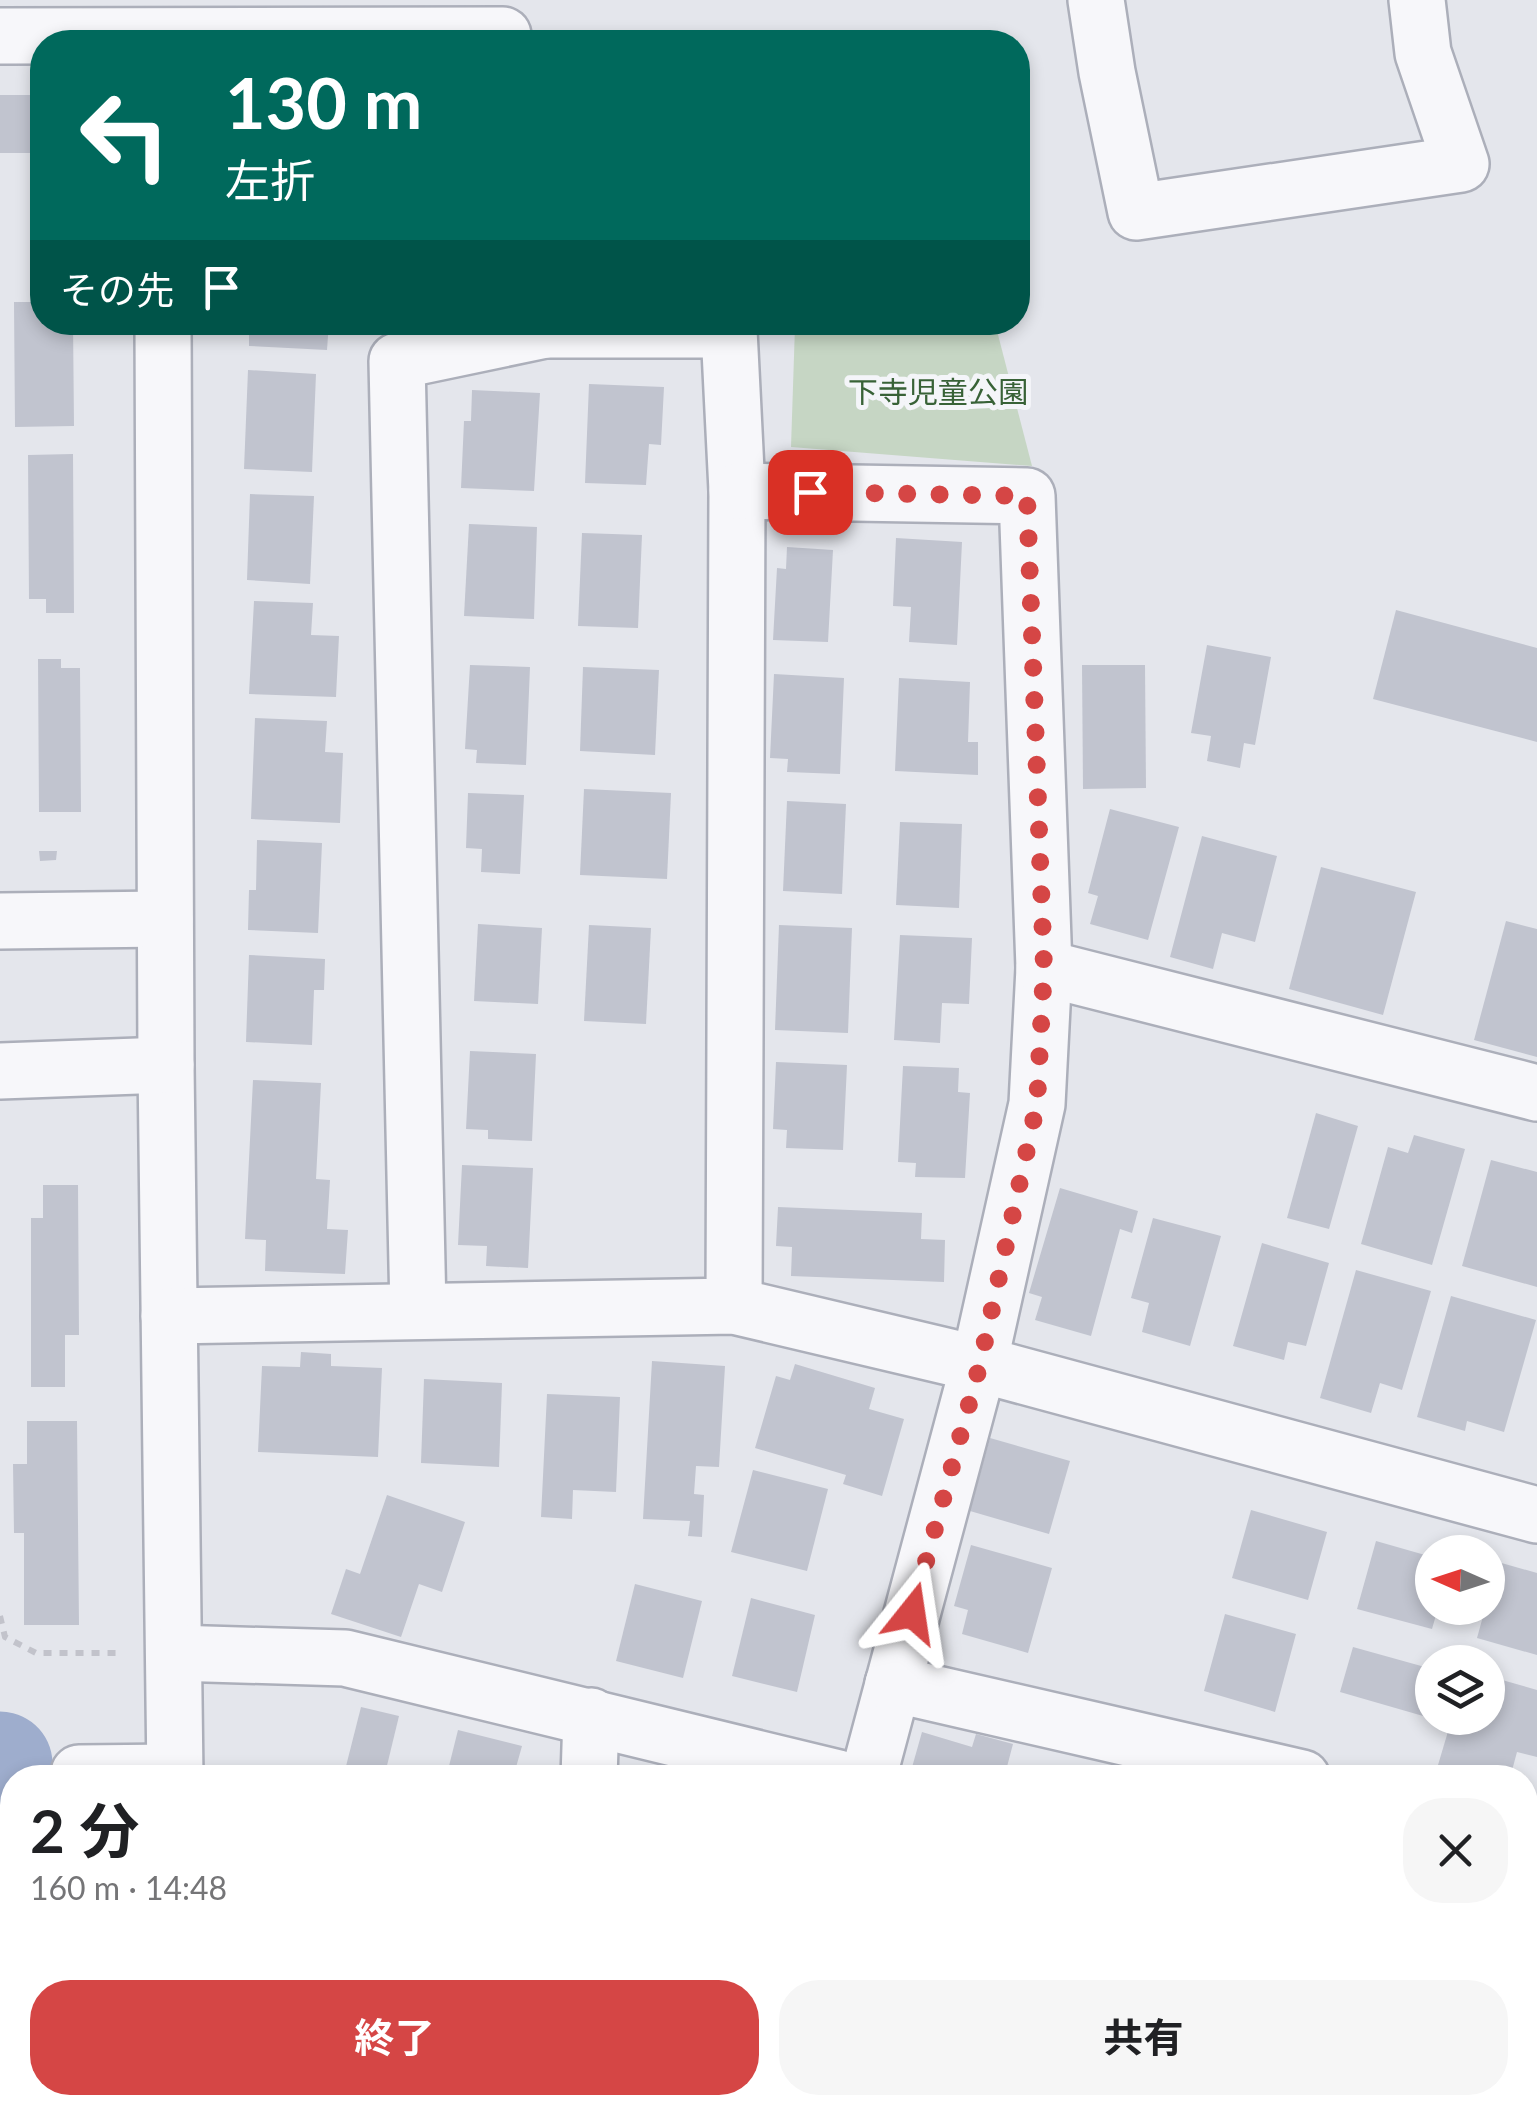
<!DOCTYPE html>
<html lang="ja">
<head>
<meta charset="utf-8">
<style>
	:root { --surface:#fff; --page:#f6f6f6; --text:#202124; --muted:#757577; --accent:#d54645 }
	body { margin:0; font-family:Lato,"Noto Sans JP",sans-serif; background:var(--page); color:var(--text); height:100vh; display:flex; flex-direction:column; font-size:38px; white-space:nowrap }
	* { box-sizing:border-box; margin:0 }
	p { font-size:32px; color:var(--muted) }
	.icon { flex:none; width:55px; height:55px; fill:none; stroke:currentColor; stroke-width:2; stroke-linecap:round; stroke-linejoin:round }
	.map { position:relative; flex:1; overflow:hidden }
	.details { position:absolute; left:0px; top:1765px; width:1538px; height:350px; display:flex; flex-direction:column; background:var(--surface); border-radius:40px 40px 0 0; box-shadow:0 5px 15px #0003 }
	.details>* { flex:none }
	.guide { position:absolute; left:30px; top:30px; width:1000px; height:305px; border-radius:40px; box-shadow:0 5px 15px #0003; background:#00695c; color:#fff; overflow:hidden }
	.needle { width:65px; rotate:273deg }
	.fabs { position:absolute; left:1415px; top:1535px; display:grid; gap:20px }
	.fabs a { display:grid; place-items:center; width:90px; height:90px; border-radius:50%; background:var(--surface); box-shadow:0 5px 15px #0003; font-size:50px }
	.pin { position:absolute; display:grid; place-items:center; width:85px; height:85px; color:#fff; margin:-42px; border-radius:20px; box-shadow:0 5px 15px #0006 }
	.me { position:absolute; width:110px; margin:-55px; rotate:15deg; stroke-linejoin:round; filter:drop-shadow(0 0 8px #0008) }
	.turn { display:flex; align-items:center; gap:35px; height:210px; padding:0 30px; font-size:45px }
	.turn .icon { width:130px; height:130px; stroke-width:2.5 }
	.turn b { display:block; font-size:70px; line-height:85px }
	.then { display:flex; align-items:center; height:95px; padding:0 30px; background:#0003; gap:20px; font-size:38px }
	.round { display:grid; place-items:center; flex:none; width:105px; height:105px; border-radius:40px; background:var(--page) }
	.head { display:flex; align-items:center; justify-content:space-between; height:170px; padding:0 30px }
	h1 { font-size:60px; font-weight:700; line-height:75px }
	.action { display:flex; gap:20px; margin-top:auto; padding:20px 30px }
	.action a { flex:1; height:115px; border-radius:40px; background:var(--accent); color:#fff; font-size:40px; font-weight:700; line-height:115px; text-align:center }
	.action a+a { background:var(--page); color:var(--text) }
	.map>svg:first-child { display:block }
	.green { fill:#c6d6c4 }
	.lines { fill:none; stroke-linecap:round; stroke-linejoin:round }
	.river { stroke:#9eadcd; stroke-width:105 }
	.building { fill:#c1c4cf }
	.minor-casing { stroke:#acafba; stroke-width:60 }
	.path { stroke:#c2c3cb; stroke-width:6; stroke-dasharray:8 8; stroke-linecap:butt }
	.minor { stroke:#f7f7fa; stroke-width:55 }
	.route { stroke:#d54645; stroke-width:18; stroke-dasharray:0 32.4 }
	.labels { text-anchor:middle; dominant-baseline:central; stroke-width:10; stroke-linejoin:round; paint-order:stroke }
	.park-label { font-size:30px; fill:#386237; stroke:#f4f5f9 }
</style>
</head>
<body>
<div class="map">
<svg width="1537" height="2115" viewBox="0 0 1537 2115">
	<rect width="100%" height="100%" fill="#e4e6ec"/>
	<polygon class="green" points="816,322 995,323 1032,466 791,447 795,326"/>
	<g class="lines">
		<polyline class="river" points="0,1764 8,1821 0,1920"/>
	</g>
	<g class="building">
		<rect x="0" y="95" width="42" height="58"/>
		<polygon points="14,302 42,302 42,322 73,322 74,426 15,427"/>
		<polygon points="249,322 329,322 327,350 249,346"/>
		<polygon points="248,370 316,374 312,472 244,469"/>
		<polygon points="589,384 664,387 661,445 649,444 646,485 585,483"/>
		<polygon points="472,390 540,393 534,491 461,488 464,421 471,421"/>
		<polygon points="73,454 74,613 46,613 46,599 29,599 28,455"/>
		<polygon points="250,494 314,496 310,584 247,580"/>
		<polygon points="469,524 537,527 534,619 464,616"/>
		<polygon points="582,533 642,535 638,628 578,626"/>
		<polygon points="896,538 962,542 957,645 909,642 911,607 893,606"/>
		<polygon points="787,547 833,550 828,642 773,640 777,568 786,569"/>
		<polygon points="254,601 313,603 311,635 339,636 336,697 249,694"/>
		<polygon points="1396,610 1537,648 1537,742 1373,699"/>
		<polygon points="1207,645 1271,657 1255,745 1244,743 1240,768 1207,761 1211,736 1191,733"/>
		<polygon points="38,659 61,659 61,668 80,668 81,812 39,812"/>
		<polygon points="470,665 530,667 526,765 476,763 477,750 465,749"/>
		<polygon points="1082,665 1145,665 1146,788 1083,789"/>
		<polygon points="583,667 659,670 655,755 580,751"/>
		<polygon points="774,674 844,678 840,774 787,772 788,759 770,758"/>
		<polygon points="899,678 970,682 968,742 978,742 978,775 895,771"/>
		<polygon points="255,718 327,721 325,752 343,753 340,823 251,819"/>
		<polygon points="584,789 671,793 667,879 580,875"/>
		<polygon points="468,793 524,795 520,874 481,872 482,849 466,848"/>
		<polygon points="787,801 846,804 842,894 783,891"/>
		<polygon points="1110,809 1179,827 1148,940 1090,924 1098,896 1088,893"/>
		<polygon points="900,822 962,824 959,908 896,905"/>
		<polygon points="1202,836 1277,856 1255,942 1222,933 1213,969 1170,957"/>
		<polygon points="257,840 322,843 318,933 248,930 249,890 256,890"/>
		<polygon points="39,851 57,851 56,860 40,861"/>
		<polygon points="1321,867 1416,892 1383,1015 1289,989"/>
		<polygon points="1506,921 1537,929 1537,1057 1474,1040"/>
		<polygon points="478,924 542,928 538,1004 474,1001"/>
		<polygon points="589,925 651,928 646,1024 584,1021"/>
		<polygon points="779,925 852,928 848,1033 775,1030"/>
		<polygon points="900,935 972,938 969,1004 942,1003 940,1043 894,1040"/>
		<polygon points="249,955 325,959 324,990 314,990 312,1045 246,1042"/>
		<polygon points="470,1051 536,1054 532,1141 488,1139 488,1130 466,1129"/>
		<polygon points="776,1062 847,1065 843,1150 786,1148 787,1130 773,1129"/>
		<polygon points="903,1066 959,1068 958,1092 970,1093 965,1178 915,1177 916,1163 898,1162"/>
		<polygon points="253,1080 321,1083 316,1179 330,1180 327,1229 348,1230 345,1274 265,1271 266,1240 245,1239"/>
		<polygon points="1316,1113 1358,1126 1329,1229 1287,1218"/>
		<polygon points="1414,1135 1465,1149 1432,1265 1361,1244 1388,1147 1408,1153"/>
		<polygon points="1491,1160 1537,1172 1537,1287 1462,1266"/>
		<polygon points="462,1165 533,1168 528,1268 486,1266 487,1246 458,1245"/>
		<polygon points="43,1185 78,1185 79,1335 65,1335 65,1387 31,1387 31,1218 43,1218"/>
		<polygon points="1060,1188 1138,1211 1132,1233 1120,1229 1091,1336 1035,1320 1042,1297 1029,1293"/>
		<polygon points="778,1207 922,1213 921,1239 945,1240 944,1282 791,1276 792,1247 776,1246"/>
		<polygon points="1153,1218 1221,1236 1190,1346 1142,1332 1149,1303 1131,1298"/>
		<polygon points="1262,1243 1329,1263 1306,1346 1288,1342 1284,1360 1233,1346"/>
		<polygon points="1356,1270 1431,1291 1402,1390 1380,1383 1371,1413 1320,1398"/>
		<polygon points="1451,1296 1536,1320 1504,1432 1467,1421 1465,1431 1417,1417"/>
		<polygon points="301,1352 331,1354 331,1366 382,1368 378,1457 258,1452 262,1366 300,1367"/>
		<polygon points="652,1361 725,1366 719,1467 696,1466 694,1494 704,1495 702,1537 688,1536 690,1521 643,1519"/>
		<polygon points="795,1364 875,1388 869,1409 904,1419 882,1496 843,1484 846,1475 755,1448 776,1376 790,1380"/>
		<polygon points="424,1379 502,1383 499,1467 421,1463"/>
		<polygon points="547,1394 620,1397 616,1492 573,1490 572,1519 541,1517"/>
		<polygon points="27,1421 77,1421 79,1625 24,1625 24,1533 14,1533 13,1464 27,1464"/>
		<polygon points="990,1438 1070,1461 1049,1534 970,1511"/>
		<polygon points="753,1470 828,1489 807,1571 731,1552"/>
		<polygon points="387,1495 465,1522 442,1592 419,1584 401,1637 331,1614 346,1569 360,1574"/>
		<polygon points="1251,1510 1327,1532 1308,1600 1232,1578"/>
		<polygon points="1376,1541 1432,1557 1432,1608 1438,1608 1432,1629 1357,1609"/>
		<polygon points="971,1545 1052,1568 1028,1653 962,1634 968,1610 954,1606"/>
		<polygon points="1498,1562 1537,1573 1537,1655 1477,1638"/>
		<polygon points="635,1584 702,1601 683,1678 616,1661"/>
		<polygon points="751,1598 815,1615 797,1692 732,1676"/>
		<polygon points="1225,1614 1296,1634 1275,1712 1204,1691"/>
		<polygon points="1353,1647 1432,1669 1430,1718 1340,1692"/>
		<polygon points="1488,1676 1537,1690 1537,1757 1517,1752 1510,1778 1485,1778 1438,1765 1452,1718 1488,1718"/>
		<polygon points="361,1707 399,1716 384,1778 343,1778"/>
		<polygon points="458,1730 522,1746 513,1778 446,1778"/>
		<polygon points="922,1732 972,1747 976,1734 1013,1744 1004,1778 909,1778"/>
		<polygon points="237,2102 313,2102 312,2115 237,2115"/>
		<polygon points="828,2102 915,2102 912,2115 824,2115"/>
		<polygon points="1305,2102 1302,2115 1254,2115 1213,2104"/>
		<polygon points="1346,2102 1462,2102 1459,2115 1343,2115"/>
		<polygon points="639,2105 692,2107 692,2115 639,2115"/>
	</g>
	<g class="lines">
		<defs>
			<g id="minor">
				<polyline points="1096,0 1107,72 1136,212 1461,164 1423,53 1417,0"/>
				<polyline points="0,36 503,35 504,42"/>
				<polyline points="163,322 166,1065 175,1778"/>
				<polyline points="544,322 545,330 729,330 737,491 734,1306"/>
				<polyline points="737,491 1027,496 1044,968 1037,1104 979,1364 868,1778"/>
				<polyline points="0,921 165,919"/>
				<polyline points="1044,968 1537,1093"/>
				<polyline points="0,1071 166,1065"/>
				<polyline points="418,1310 397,361 545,330"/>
				<polyline points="169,1316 734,1306 979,1364 1537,1515"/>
				<polyline points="174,1653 345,1658 838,1778"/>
				<polyline points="893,1684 1302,1778"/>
				<polyline points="78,1778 79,1773 175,1772"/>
				<polyline points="589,1778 591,1716"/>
				<polyline points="1525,1846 1537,1850"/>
				<polyline points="0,2036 12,2024"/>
				<polyline points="155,2115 156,2102"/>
				<polyline points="584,2115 584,2102"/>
				<polyline points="791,2115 793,2102"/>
				<polyline points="1163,2115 1165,2102"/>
				<polyline points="1523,2115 1537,2062"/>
			</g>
		</defs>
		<use href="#minor" class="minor-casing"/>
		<polyline class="path" points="0,1616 5,1637 36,1653 118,1653"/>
		<use href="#minor" class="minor"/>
	</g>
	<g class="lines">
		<polyline class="route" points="810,492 1027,496 1044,968 1037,1104 980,1364 912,1613"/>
	</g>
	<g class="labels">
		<g class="park-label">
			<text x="938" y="391">下寺児童公園</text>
		</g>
	</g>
</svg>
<div class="fabs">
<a><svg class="needle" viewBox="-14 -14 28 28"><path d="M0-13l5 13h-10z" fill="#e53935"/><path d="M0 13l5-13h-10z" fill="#757577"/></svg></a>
<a><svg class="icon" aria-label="layers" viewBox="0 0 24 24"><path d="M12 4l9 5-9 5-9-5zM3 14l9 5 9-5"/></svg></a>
</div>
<div class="pin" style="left:810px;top:492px;background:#d93025"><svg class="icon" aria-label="arrive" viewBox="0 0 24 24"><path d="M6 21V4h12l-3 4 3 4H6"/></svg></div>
<svg class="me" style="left:912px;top:1613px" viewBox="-20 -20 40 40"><path d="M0-17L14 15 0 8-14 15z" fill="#d54645" stroke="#fff" stroke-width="4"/></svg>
<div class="guide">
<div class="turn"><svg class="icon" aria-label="left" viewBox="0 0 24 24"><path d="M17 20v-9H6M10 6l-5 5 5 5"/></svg><div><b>130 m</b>左折</div></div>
<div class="then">その先<svg class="icon" aria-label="arrive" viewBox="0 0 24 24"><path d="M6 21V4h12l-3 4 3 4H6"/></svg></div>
</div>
<section class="details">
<div class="head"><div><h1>2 分</h1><p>160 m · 14:48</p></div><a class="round"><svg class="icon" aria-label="close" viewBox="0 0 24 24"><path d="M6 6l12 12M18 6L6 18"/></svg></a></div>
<div class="action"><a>終了</a><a>共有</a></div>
</section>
</div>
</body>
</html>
